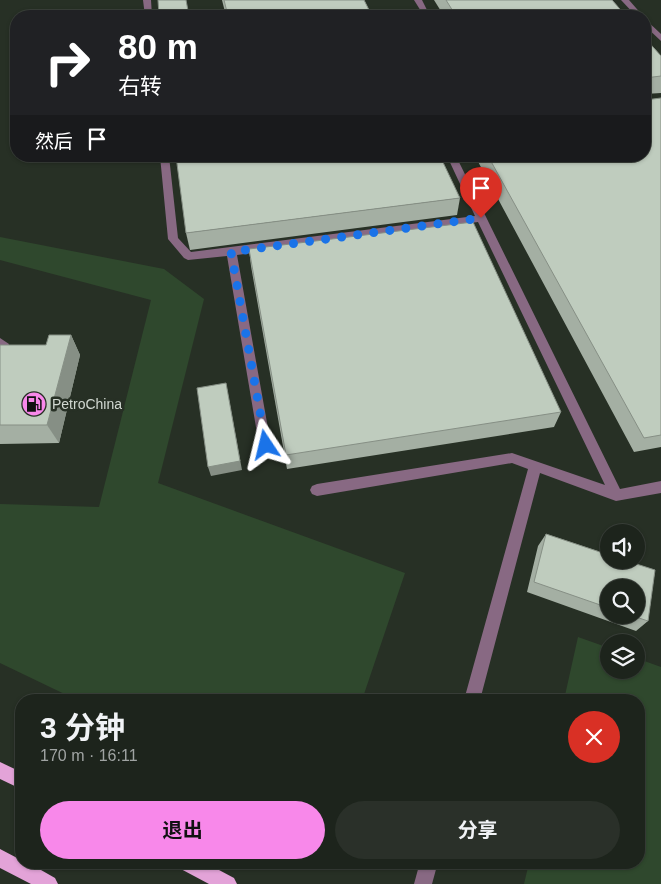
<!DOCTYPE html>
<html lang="zh">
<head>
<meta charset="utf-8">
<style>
	:root { --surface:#1d241c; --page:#2a3029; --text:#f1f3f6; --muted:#a0a4a3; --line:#3b413b; --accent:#f888ea }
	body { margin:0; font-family:Arial,"Noto Sans SC",sans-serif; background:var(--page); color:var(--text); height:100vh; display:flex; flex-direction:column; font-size:19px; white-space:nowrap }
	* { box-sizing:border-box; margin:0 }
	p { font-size:16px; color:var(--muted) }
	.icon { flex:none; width:28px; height:28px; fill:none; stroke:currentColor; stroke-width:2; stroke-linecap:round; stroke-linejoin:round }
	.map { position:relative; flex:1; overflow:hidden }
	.sheet { position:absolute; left:15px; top:694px; width:630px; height:175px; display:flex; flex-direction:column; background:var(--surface); border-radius:20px; box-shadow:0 1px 4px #0004,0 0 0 1px var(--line) }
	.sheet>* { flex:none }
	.banner { position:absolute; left:10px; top:10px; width:641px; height:152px; border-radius:20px; box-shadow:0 1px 4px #0004,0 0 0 1px var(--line); background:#202124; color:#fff; overflow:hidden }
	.fabs { position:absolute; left:600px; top:524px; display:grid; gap:10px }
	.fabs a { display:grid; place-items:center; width:45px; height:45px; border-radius:50%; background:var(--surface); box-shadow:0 1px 4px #0004,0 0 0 1px var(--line); font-size:25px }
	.pin { position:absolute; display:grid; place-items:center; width:42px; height:42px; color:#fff; margin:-51px -21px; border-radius:50% 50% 50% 0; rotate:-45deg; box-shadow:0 0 5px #0007 }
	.pin .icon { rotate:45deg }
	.me { position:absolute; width:55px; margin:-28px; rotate:350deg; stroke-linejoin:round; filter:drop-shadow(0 0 4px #0008) }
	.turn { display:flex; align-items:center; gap:18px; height:105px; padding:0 25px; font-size:22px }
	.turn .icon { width:65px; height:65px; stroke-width:2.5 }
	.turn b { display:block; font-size:35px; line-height:42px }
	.then { display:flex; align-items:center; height:48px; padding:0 25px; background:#0003; gap:10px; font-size:19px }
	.round { display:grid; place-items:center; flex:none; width:52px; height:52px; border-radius:26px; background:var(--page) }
	.overview { display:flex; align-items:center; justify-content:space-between; height:85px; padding:0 25px }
	h1 { font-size:30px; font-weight:700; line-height:38px }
	.primary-button { display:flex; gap:10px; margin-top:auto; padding:10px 25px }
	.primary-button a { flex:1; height:58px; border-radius:30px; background:var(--accent); color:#111; font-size:20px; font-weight:700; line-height:58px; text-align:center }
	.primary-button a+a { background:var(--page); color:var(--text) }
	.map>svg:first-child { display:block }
	.green { fill:#2f482d }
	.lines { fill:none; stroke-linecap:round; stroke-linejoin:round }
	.minor { fill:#886983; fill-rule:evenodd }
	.major { fill:#e3a3d8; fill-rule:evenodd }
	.wall { fill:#a4afa3; fill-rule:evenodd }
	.shaded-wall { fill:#868f85 }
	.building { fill:#bfccbe; stroke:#868f85 }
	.route { stroke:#1a73e8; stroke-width:9; stroke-dasharray:0 16.2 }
	.labels { text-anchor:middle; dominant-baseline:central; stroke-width:5; stroke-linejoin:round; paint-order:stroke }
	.poi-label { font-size:14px; fill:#d1d8d1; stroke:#273025; text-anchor:start }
</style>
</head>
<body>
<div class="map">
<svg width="661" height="884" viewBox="0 0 661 884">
	<rect width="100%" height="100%" fill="#273025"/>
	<g class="green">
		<polygon points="0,237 164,269 204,299 158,483 405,573 362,700 77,700 0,663 0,504 99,507 151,300 0,260"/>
		<polygon points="578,637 609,648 609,670 636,670 636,658 661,667 661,884 524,884 529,863 639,862 639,700 564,700"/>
	</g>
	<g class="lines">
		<g class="minor">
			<polygon points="143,0 151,0 152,16 145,16"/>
			<polygon points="414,0 422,0 430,16 424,16"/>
			<polygon points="621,0 629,0 643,16 636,16"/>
			<polygon points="645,19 661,34 661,41 645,26"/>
			<polygon points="160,156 169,156 178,238 191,252 475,216 447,156 456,156 620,489 661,481 661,493 616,501 540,473 480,700 464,700 528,469 512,463 317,496 312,494 310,490 312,486 317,484 512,453 605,485 478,222 237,255 271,445 269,449 265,450 261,449 259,445 227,256 188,260 184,258 168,239"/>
			<polygon points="0,338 9,344 4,355 0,356"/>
			<polygon points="420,862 438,862 432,884 414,884"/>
		</g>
		<g class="major">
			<polygon points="0,762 21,772 21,789 0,779"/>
			<polygon points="0,849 21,860 21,862 27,862 55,878 58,884 31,884 0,868"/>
			<polygon points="176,862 204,862 234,878 237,884 209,884 179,868"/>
		</g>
	</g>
	<g class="wall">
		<polygon points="222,0 364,0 372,16 226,16"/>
		<polygon points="434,0 612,0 626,16 444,16"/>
		<polygon points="645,38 661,56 661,93 645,94"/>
		<polygon points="661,98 661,447 634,452 475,156 645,156"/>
		<polygon points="460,198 457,215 190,250 186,233"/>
		<polygon points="249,249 561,412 554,427 287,469 251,266"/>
		<polygon points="71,335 80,355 59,443 0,444 0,345 46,345"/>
		<path d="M546,534l63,21v5h15l31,10 -7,51 -12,10 -109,-39 11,-46zM609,588h27v27h-27z"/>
	</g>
	<g class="shaded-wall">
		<polygon points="71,335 80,355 59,443 47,425"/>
		<polygon points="226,383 242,470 211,476 208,467"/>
	</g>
	<g class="building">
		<polygon points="158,0 186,0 189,16 159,16"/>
		<polygon points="224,0 364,0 372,16 228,16"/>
		<polygon points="446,0 612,0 626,16 456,16"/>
		<polygon points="645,38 661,56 661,76 645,78"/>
		<polygon points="661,98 661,435 644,438 488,156 645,156 645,100"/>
		<polygon points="176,156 440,156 460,198 186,233"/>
		<polygon points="473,222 561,412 286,455 249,249"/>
		<polygon points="49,335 71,335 47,425 0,425 0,345 46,345"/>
		<polygon points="226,383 240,461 208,467 197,388"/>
		<polygon points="546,534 609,555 609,560 624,560 655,570 648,621 630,615 636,615 636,588 609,588 609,608 534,582"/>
	</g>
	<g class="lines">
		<polyline class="route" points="266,445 231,252 481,218"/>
	</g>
	<defs>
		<symbol id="fuel-disc" viewBox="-11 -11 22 22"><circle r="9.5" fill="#f888ea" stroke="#273025"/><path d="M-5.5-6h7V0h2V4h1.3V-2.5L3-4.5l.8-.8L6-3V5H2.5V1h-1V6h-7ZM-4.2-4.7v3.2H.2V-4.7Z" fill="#111"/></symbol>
	</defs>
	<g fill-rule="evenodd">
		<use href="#fuel-disc" x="20" y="390" width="28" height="28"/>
	</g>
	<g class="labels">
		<g class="poi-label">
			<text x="52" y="404">PetroChina</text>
		</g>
	</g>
</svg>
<div class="fabs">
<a><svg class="icon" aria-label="sound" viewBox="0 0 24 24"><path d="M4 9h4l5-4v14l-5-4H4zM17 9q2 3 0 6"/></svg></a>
<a><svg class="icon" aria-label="search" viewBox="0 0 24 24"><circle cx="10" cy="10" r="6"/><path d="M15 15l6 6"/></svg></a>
<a><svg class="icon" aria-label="layers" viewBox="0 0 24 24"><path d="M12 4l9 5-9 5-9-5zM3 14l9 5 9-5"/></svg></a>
</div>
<div class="pin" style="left:481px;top:218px;background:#d93025"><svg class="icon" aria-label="arrive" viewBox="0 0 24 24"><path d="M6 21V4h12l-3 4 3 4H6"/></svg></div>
<svg class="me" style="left:266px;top:445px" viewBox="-20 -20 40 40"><path d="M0-17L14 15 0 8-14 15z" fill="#1a73e8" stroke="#fff" stroke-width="4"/></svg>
<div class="banner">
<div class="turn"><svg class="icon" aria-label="right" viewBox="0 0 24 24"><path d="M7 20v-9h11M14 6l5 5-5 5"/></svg><div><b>80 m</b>右转</div></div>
<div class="then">然后<svg class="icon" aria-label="arrive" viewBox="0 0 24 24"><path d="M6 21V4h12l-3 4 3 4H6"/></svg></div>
</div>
<section class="sheet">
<div class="overview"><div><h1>3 分钟</h1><p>170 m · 16:11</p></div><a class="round" style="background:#d93025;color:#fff"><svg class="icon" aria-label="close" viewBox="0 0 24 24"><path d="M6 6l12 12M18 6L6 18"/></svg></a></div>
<div class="primary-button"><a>退出</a><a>分享</a></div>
</section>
</div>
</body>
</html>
